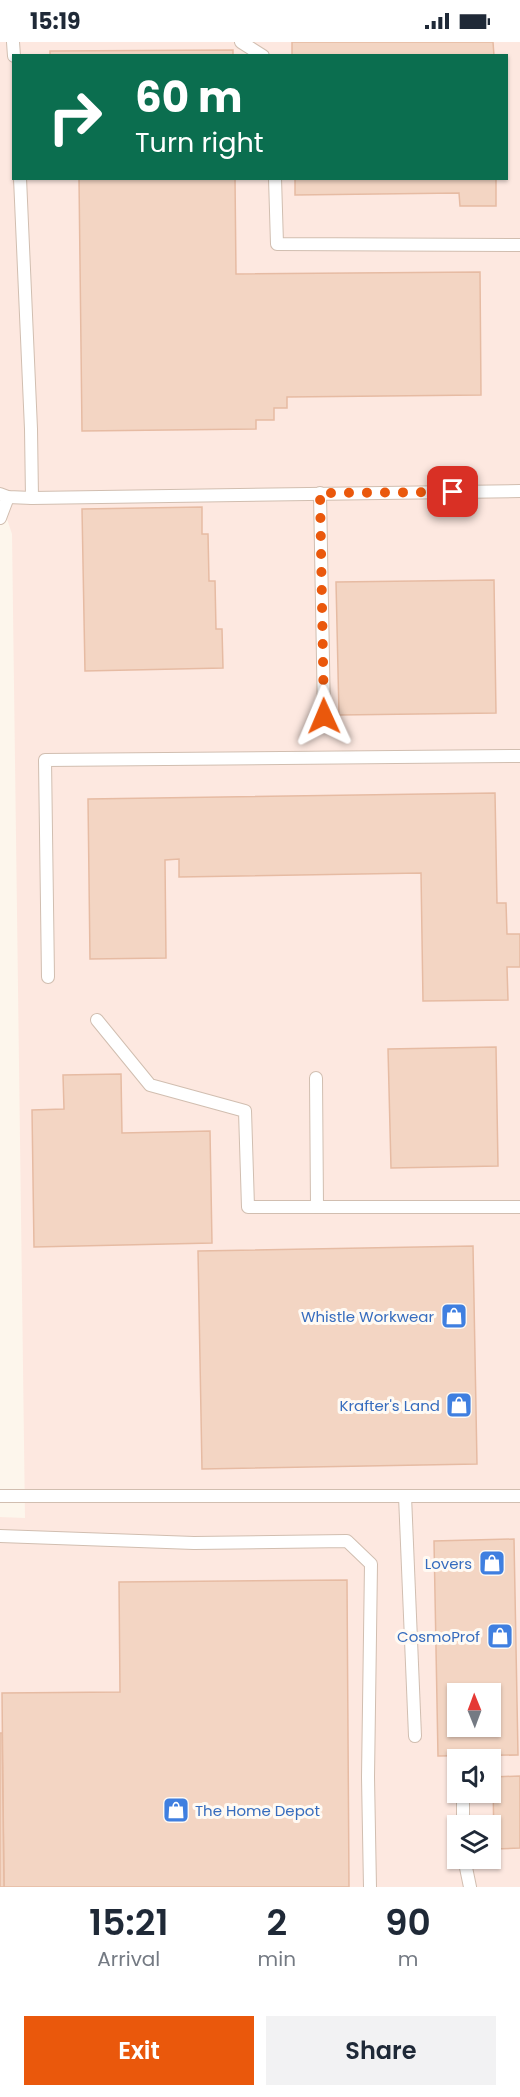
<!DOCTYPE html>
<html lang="en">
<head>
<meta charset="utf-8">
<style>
	:root { --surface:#fff; --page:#f2f2f3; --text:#1f2937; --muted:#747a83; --accent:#ea580c }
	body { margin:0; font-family:Poppins,sans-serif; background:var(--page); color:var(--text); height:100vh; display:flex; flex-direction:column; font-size:22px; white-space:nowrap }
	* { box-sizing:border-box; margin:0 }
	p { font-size:20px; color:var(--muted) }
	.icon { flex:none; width:33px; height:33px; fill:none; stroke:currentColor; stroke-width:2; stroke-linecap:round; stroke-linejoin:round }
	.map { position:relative; height:1845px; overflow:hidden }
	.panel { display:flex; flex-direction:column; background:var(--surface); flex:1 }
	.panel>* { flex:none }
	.top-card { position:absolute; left:12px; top:12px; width:496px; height:126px; border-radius:0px; box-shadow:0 2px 4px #0004; background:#0b6e4f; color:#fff; overflow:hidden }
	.needle { width:39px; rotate:359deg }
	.tools { position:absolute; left:447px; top:1641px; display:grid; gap:12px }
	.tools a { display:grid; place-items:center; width:54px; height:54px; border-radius:0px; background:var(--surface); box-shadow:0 2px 4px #0004; font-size:30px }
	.pin { position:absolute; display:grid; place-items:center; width:51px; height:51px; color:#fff; margin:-26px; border-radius:12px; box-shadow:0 3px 9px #0006 }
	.me { position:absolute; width:66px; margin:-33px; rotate:359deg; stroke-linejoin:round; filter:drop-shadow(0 0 4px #0008) }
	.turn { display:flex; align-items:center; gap:21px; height:126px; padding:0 24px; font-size:27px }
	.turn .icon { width:78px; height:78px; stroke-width:2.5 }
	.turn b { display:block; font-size:42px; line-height:51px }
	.eta { display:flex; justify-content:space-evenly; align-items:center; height:102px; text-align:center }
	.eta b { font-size:36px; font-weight:600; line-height:42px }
	.button { display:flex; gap:12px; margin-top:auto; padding:12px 24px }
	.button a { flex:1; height:69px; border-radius:0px; background:var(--accent); color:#fff; font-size:24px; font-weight:600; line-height:69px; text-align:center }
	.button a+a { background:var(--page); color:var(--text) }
	.status { display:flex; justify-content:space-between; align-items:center; height:42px; padding:0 30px; background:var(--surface); direction:ltr }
	.status svg { height:16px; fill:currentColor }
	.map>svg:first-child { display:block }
	.commercial { fill:#fde8e0; fill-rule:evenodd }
	.building { fill:#f3d5c3; stroke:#e6bba3; stroke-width:1.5; fill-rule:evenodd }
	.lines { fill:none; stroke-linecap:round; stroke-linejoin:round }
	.service-casing { stroke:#d1beb0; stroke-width:14 }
	.service { stroke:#fff; stroke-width:12 }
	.route { stroke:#ea580c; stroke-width:10; stroke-dasharray:0 18 }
	.labels { text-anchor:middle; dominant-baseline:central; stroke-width:6; stroke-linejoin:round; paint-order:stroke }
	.shop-label { font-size:15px; fill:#366cbe; stroke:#fffaf3; text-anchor:end }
</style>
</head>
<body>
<div class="status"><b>15:19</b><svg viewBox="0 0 49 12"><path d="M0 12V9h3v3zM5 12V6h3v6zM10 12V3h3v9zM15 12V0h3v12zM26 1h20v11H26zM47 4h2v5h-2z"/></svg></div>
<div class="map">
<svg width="520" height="1845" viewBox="0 0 520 1845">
	<rect width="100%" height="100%" fill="#fdf6ec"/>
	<path class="commercial" d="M0,0h520v1845h-520v-370l25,1 -13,-984 -12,-36zM14,14h493v122h-493zM458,1652h32v32h-32zM458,1718h32v32h-32zM458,1784h32v32h-32z"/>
	<g class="building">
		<polygon points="292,0 493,0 494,14 292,14"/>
		<polygon points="233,8 233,14 50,14 50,9"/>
		<polygon points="79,136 235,136 236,232 480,230 481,353 287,355 287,366 274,366 274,378 256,378 256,387 82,389"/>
		<polygon points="295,136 496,136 496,164 460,164 459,151 295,153"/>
		<polygon points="202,465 202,492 208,492 209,539 215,539 216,587 222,587 223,626 85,629 82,467"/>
		<polygon points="494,538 496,671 339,673 336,540"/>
		<polygon points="495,751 497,861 506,861 507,892 520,892 520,925 507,925 508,958 423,959 421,831 179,835 179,817 165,818 166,916 90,917 88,757"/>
		<polygon points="496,1005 498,1124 391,1126 388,1007"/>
		<polygon points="121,1032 122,1091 210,1089 212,1201 34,1205 32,1068 64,1067 63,1033"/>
		<polygon points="473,1204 477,1422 202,1427 198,1209"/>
		<path d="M514,1497l4,216 -80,1 -4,-215zM458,1652h32v32h-32z"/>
		<polygon points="347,1538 349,1845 4,1845 2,1651 120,1650 119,1540"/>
		<polygon points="0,1691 2,1691 4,1845 0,1845"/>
		<polygon points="520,1734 520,1806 494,1807 493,1735"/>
	</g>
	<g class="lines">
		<defs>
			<g id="service">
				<polyline points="13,0 14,14"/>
				<polyline points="241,0 263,14"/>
				<polyline points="20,136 31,387 32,456"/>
				<polyline points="275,136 277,202 520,203"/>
				<polyline points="320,451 324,674"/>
				<polyline points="0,452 8,455 32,456 520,449"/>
				<polyline points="0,476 8,455"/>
				<polyline points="48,935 45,718 520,714"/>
				<polyline points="97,978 150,1043 245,1069 248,1165 520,1165"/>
				<polyline points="316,1036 317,1165"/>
				<polyline points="0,1454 520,1454"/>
				<polyline points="405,1454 415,1694"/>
				<polyline points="0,1494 194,1501 347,1499 371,1522 368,1735 370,1845"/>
				<polyline points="463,1750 463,1784"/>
				<polyline points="464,1816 470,1845"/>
			</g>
		</defs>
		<use href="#service" class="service-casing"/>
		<use href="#service" class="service"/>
	</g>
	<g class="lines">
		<polyline class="route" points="324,674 320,451 453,450"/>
	</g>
	<defs>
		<symbol id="shop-square" viewBox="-11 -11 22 22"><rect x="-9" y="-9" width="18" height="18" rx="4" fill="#3f7fe0" stroke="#fffaf3"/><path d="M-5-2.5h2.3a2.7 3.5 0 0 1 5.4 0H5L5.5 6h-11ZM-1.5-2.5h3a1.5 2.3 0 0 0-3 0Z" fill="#fff"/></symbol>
	</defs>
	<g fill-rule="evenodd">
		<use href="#shop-square" x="439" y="1259" width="30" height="30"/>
		<use href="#shop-square" x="444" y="1348" width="30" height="30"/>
		<use href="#shop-square" x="477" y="1506" width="30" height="30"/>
		<use href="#shop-square" x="485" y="1579" width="30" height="30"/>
		<use href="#shop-square" x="161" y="1753" width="30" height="30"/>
	</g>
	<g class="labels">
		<g class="shop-label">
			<text x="434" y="1274">Whistle Workwear</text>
			<text x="440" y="1363">Krafter's Land</text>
			<text x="472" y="1521">Lovers</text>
			<text x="480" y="1594">CosmoProf</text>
			<text x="195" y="1768" text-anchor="start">The Home Depot</text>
		</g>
	</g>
</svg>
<div class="tools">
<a><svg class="needle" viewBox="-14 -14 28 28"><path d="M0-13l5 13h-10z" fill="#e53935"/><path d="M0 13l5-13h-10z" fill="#747a83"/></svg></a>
<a><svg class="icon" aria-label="sound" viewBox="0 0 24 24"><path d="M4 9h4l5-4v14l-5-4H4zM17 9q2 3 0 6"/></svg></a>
<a><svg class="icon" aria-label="layers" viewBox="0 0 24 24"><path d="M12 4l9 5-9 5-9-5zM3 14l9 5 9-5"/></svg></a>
</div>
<div class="pin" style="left:453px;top:450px;background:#d93025"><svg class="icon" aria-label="arrive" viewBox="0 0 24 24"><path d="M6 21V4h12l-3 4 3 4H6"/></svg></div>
<svg class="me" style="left:324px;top:674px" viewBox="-20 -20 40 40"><path d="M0-17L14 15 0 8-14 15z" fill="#ea580c" stroke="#fff" stroke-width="4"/></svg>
<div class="top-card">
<div class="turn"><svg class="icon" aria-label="right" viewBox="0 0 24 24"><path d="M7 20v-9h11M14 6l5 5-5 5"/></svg><div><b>60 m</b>Turn right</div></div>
</div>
</div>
<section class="panel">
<div class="eta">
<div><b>15:21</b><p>Arrival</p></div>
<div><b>2</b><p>min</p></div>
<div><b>90</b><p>m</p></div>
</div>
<div class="button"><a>Exit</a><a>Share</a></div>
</section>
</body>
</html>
